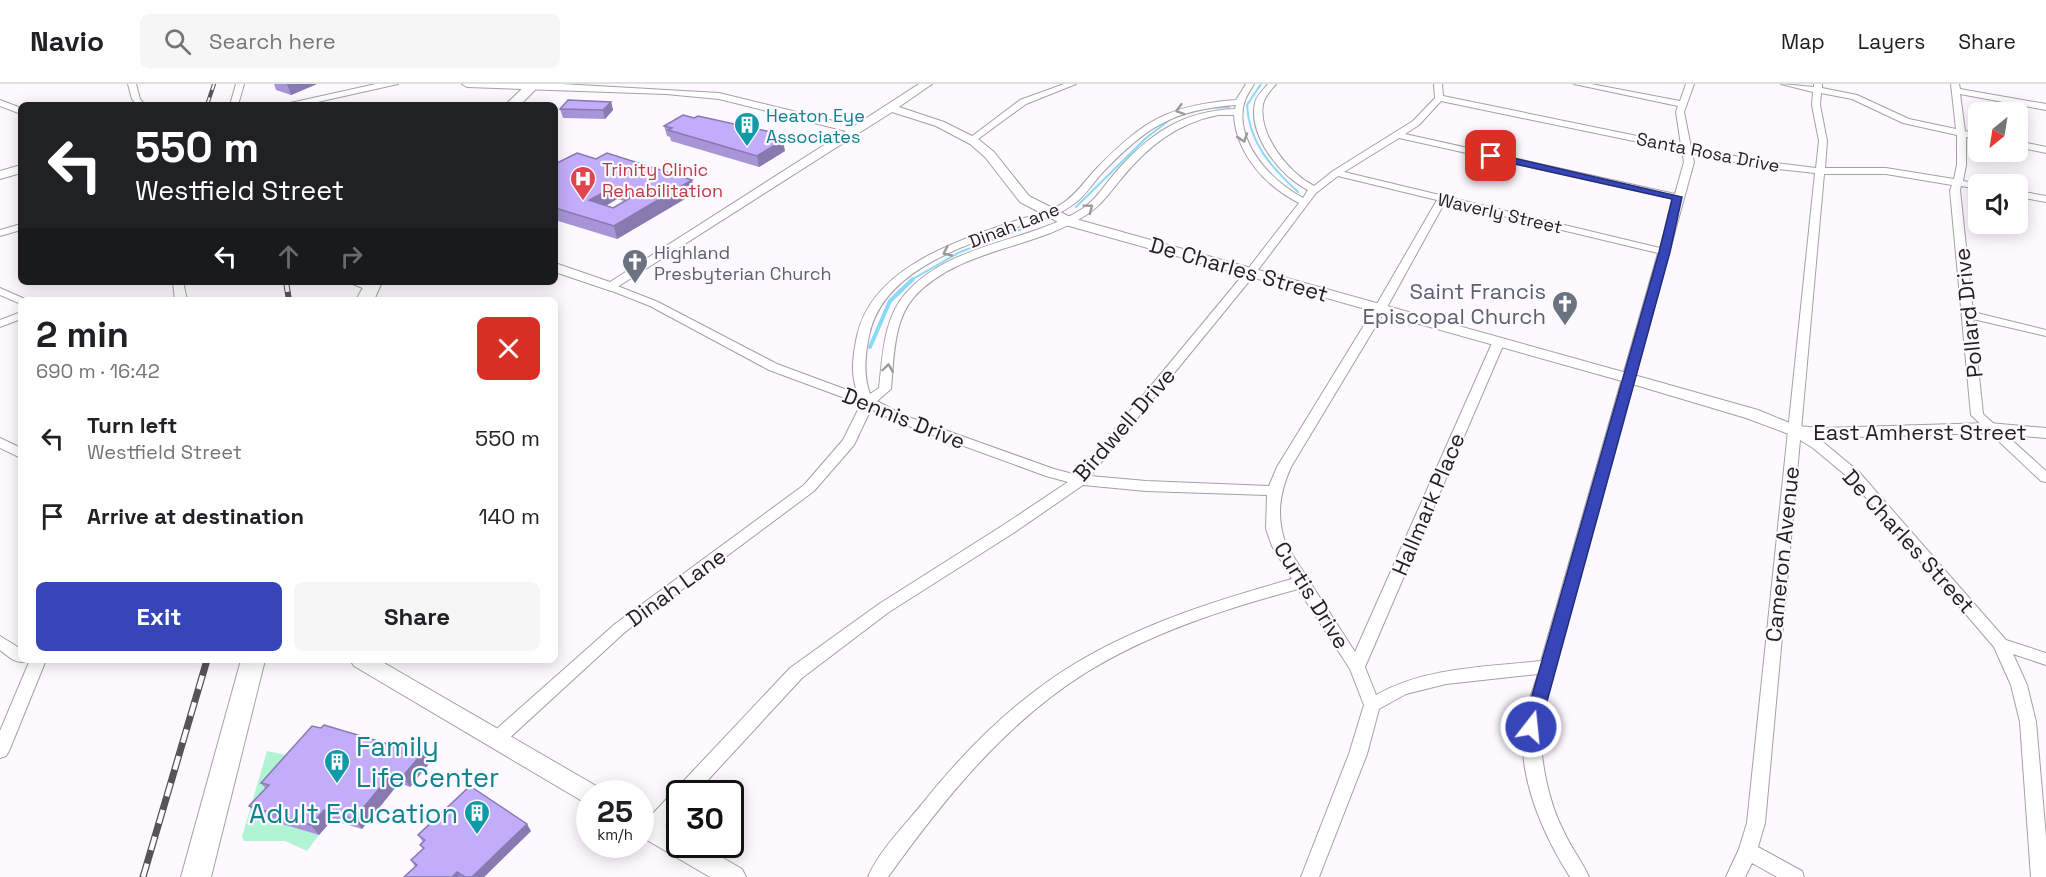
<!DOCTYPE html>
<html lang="en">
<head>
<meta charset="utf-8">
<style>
	:root { --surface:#fff; --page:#f6f6f6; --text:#202124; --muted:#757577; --line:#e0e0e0; --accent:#3646b8 }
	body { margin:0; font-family:"Space Grotesk",sans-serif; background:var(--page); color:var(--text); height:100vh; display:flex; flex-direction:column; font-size:22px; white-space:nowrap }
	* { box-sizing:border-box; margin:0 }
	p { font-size:20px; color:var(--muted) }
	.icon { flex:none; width:33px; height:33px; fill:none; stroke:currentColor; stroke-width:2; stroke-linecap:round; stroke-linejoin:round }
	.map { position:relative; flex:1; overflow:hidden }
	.panel { position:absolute; left:18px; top:213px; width:540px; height:366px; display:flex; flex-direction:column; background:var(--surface); border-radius:9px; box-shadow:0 3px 15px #0003 }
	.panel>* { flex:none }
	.guide { position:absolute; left:18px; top:18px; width:540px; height:183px; border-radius:9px; box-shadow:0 3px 15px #0003; background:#202124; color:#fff; overflow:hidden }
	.needle { width:39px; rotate:210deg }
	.tools { position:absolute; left:1968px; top:18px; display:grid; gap:12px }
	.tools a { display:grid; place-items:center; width:60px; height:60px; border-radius:9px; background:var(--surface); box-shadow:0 3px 15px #0003; font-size:30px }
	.speed { position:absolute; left:576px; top:696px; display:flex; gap:12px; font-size:30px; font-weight:700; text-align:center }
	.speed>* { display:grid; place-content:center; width:78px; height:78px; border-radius:50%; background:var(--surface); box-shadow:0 3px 15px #0003; line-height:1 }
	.speed small { font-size:15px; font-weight:400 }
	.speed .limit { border:3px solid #111; border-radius:9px; background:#fff; color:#111 }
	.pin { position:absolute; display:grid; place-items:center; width:51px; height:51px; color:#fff; margin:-26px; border-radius:12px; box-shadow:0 3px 9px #0006 }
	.me { position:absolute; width:66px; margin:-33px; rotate:16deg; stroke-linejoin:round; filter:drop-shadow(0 0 4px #0008) }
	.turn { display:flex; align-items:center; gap:21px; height:126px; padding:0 18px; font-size:27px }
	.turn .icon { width:78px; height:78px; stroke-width:2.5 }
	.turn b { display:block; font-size:42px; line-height:51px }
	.lanes { display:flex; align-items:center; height:57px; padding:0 18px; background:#0003; justify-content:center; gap:30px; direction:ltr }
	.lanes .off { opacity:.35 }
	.round { display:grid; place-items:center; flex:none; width:63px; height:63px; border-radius:9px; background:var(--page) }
	.headline { display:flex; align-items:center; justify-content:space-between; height:102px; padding:0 18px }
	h1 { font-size:36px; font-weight:600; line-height:45px }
	.button { display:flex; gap:12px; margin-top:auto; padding:12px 18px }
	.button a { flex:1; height:69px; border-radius:9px; background:var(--accent); color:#fff; font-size:24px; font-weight:600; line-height:69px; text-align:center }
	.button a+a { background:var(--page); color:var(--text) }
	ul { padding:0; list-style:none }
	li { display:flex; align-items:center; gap:18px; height:78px; padding:0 18px }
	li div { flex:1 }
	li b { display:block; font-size:22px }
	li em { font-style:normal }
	header { display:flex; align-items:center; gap:36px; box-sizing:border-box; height:84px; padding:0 30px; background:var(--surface); border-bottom:2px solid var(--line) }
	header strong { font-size:28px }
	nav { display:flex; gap:33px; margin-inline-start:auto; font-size:21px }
	.search { width:420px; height:54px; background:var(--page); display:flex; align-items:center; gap:15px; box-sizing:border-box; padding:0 21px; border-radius:9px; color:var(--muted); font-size:22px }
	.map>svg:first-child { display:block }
	.green { fill:#b1f4d4 }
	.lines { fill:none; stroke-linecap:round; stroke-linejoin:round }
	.stream-far1 { stroke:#89daf6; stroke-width:2 }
	.stream { stroke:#89daf6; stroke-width:4 }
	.street-casing { stroke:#a4a0a6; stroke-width:2 }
	.secondary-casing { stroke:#a4a0a6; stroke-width:2 }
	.primary-casing { stroke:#a4a0a6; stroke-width:2 }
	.street { fill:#fff; fill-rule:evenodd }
	.secondary { fill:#fff; fill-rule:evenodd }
	.primary { fill:#fff; fill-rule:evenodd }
	.rail-far2-casing { stroke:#565457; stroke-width:4 }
	.rail-far1-casing { stroke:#565457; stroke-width:6 }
	.rail-casing { stroke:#565457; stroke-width:7 }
	.rail-far2 { stroke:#fdf9ff; stroke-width:2; stroke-dasharray:8; stroke-linecap:butt }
	.rail-far1 { stroke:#fdf9ff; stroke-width:4; stroke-dasharray:10; stroke-linecap:butt }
	.rail { stroke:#fdf9ff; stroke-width:4.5; stroke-dasharray:14; stroke-linecap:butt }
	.wall { fill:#a795d7; fill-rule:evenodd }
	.shaded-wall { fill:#8879af }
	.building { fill:#c2adfa; stroke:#8879af; stroke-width:1.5; fill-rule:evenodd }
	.oneway { stroke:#9b9a9b }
	.route { fill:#3646b8; stroke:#232e78; stroke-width:1.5 }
	.labels { text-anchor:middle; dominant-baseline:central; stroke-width:4.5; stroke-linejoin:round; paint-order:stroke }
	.far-culture-label { font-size:18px; fill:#0d838f; stroke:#fdf9ff; text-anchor:start }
	.far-street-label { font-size:18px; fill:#211f21; stroke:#fdf9ff }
	.far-health-label { font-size:18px; fill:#be3a42; stroke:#fdf9ff; text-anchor:start }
	.far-worship-label { font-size:18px; fill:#5b616d; stroke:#fdf9ff; text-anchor:start }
	.street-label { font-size:22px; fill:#211f21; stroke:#fdf9ff }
	.worship-label { font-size:22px; fill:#5b616d; stroke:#fdf9ff; text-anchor:end }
	.near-culture-label { font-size:27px; fill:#0d838f; stroke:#fdf9ff; text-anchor:start }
</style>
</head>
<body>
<header>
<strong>Navio</strong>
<div class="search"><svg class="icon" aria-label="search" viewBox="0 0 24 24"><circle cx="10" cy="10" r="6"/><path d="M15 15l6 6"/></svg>Search here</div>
<nav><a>Map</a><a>Layers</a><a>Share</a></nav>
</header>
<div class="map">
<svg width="2046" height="793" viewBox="0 0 2046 793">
	<rect width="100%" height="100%" fill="#fdf9ff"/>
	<polygon class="green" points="267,667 301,674 258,733 319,751 307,767 285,757 244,757 242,753"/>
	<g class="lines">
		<g class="stream-far1">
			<path d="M1261,0l-14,21c2,38 24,62 51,87"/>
			<polyline points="1208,24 1229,23"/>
			<polyline points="1076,123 1146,54 1172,34"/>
			<polyline points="911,196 960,168 1041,138"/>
		</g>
		<polyline class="stream" points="870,263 890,217 913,195"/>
		<defs>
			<g id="street">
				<polygon points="128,0 136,0 140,15 145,21 137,21 132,15"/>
				<polygon points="236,0 244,0 238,21 230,21"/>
				<polygon points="1064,0 1076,0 1026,20 974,58 967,56 1020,16"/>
				<path d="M1246,0h8c-3,5 -7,11 -9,16 -13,40 26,81 58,98l5,-8c-27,-13 -60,-54 -53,-87 1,-7 8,-13 13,-19h8c-5,6 -11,12 -13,20 -5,31 25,68 51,82l19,-15 80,-50 22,-23 -1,-14h8l1,12 238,49 -5,-33 2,-6 -104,-22h17l89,17 6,-17h8l-10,28 7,35 68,14 57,7 3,-27 -7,-36 1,-13 -32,-8 33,3v-3h8v4l35,7 52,24 47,10 -5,-45h8l1,5 86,15v6l-86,-16 5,37 13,3v6l-12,-3v28l-3,16 19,3h-4v5l-17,-3 -1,4 13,122 73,18v6l-73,-17 10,95 63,57v11l-5,-1 -70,-66 -21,-225 2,-5 -66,-11h-62l-23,256 22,12 36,30 147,168 40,13v12l-33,-11 14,31 9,37 10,115v40h-15l-11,-155 -9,-37 -17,-38 -145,-169 -36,-30 -13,-8 -35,383 -7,24 44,24 2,6h-27l-25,-14 -7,14h-19l13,-28 8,-26 68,-650 -56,-6 -67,-14 2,9 -155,565c3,36 8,72 25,105 7,16 18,29 25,45h-19c-27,-43 -51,-97 -47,-149 1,-17 10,-37 15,-54l-92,10 -40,10 -27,15 -12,45 -48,123h-18l48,-123 15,-49 -14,-36 -52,-80c-73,20 -146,43 -211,83 -82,51 -144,128 -199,205h-20c11,-26 36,-51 54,-73 43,-54 94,-105 154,-141 67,-40 141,-63 216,-84l-20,-33 -6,-17 1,-34 -121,-4 -63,-6 -68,47 -126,80 -87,66 -107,116h-15v16l-24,25 -6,2 -6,-2 -3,-6 3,-6 146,-155 89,-64 126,-80 63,-42 -22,-6 -151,-55 -24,-12 -17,36 -40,46 -189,141 -121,111 -6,2 -6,-2 -2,-5 2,-5 123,-109 189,-139 39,-45 18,-36 -92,-34 -119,-64 -43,-17v-4h8l43,17 119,62 81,30c-8,-19 -5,-39 -1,-58 15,-68 97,-94 155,-114 17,-6 36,-9 51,-19 14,-9 23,-24 35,-36 46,-47 72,-62 138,-67zM1821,9l31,6 51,24 54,12v30l-3,14 -68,-11h-61l2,-27 -7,-36zM1441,17l241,50 2,11 -9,32 -270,-60 14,-9zM1236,21l-1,4c-53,2 -86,25 -120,64 -12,14 -21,30 -38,39 -53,31 -128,32 -171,81 -23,26 -23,62 -27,95l-9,6c-7,-19 -5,-39 -1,-58 13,-66 96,-91 151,-110 17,-6 36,-9 51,-20 13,-8 21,-22 31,-33 45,-46 69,-63 134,-68zM1218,31h16c2,38 31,71 65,88l-52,67 -170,205 -23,-6 -151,-54 -26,-14 14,-12c3,-30 2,-68 23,-92 45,-49 119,-47 172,-82 15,-9 24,-23 35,-36 26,-32 56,-56 97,-64zM1399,54l275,61 -14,49 -316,-76zM1338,92l99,24 -63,109 -97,158 -8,19 -123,-5 -56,-5 165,-202 61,-81zM1445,118l213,51 -117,408c-55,6 -116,6 -165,34l-11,-28 140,-326 -6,-3 -6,3 -138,311 -69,-107c-10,-28 -7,-51 5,-78l95,-158z"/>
				<polygon points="0,16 21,24 21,30 0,22"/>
				<polygon points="2018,57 2046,63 2046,69 2018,63"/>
				<polygon points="2018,107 2046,112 2046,118 2018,113"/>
				<polygon points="21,140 21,146 0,152 0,146"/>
				<polygon points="173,198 183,198 187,216 175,216"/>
				<polygon points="348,198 363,198 375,204 370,207"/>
				<polygon points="0,204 25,215 26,216 21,216 21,220 0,211"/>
				<polygon points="21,228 21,235 0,243 0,236"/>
				<polygon points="0,354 21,364 21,374 0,364"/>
				<path d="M0,552l21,13v11l6,1c-11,4 -19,-5 -27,-11z"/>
				<polygon points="30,576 46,576 9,667 6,672 0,674 0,647"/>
			</g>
			<g id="secondary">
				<polygon points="376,0 398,0 304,21 281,21"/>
				<polygon points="462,0 561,0 719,9 854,42 919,0 932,0 899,23 944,38 978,55 994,68 1029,112 1072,134 1634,291 1758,326 1797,342 1822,344 1989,339 2046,344 2046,354 1989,349 1822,354 1794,352 1746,334 1622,297 1062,140 1020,118 985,73 970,60 936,42 892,28 611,207 555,188 555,179 610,198 846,47 719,15 666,10 467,3"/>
				<polygon points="21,81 21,89 0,95 0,87"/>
				<polygon points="350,576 379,576 598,703 602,710 590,710 590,720 582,717 354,582"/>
				<polygon points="640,728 680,749 680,760 699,760 742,785 746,793 710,793 640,752"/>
			</g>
			<g id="primary">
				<polygon points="527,0 541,0 520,21 505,21"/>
				<polygon points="366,198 382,198 374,216 356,216"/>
				<polygon points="241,576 265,576 211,793 181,793"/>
			</g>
		</defs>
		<use href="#street" class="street-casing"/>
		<use href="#secondary" class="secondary-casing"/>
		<use href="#primary" class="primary-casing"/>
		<use href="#street" class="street"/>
		<use href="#secondary" class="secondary"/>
		<use href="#primary" class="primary"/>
		<defs>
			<polyline id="rail-far2" points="207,21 214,0"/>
			<polyline id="rail-far1" points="286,198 289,216"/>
			<polyline id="rail" points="143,793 207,576"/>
		</defs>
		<use href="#rail-far2" class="rail-far2-casing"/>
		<use href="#rail-far1" class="rail-far1-casing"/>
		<use href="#rail" class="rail-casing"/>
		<use href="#rail-far2" class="rail-far2"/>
		<use href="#rail-far1" class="rail-far1"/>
		<use href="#rail" class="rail"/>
	</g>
	<g class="wall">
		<polygon points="274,0 317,0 291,11 276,6"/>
		<polygon points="611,18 613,26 605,35 563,34 560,25"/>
		<polygon points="664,42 772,52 785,67 759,83 671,57 670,53 667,52"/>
		<path d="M555,80l140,29 -78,46 -62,-19zM617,115l7,2 -11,7 -7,-2z"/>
		<polygon points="425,666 432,676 410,703 399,699 362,745 332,736 319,751 258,733 249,722 265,704 261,699"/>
		<polygon points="531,747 484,793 404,793 415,783 411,776 423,765 420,761 423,758 418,751"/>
	</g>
	<g class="shaded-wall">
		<polygon points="287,0 317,0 291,11"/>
		<polygon points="611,18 613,26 605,35 603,26"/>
		<polygon points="783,56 785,67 759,83 757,72"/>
		<polygon points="692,96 695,109 617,155 614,142"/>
		<polygon points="614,103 617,115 593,129 589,116"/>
		<polygon points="425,666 432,676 410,703 403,692"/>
		<polygon points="392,689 399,699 362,745 354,735"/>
		<polygon points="324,726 332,736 319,751 311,741"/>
		<polygon points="527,740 531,747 484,793 472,793"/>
		<polygon points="457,788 461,793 452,793"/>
	</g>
	<g class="building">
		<polygon points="568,16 611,18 603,26 560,25"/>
		<polygon points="683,31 694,34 698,32 771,48 772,52 783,56 757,72 668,46 672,44 664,42"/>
		<path d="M577,69l19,6 11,-6 85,27 -78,46 -59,-18v-44zM614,103l23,7 -24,14 -24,-8z"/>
		<polygon points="324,641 391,661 395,657 425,666 403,692 392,689 354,735 324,726 311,741 249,722 269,701 261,699 312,642 321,644"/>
		<polygon points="470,702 527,740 472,793 465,793 457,788 452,793 404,793 417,781 411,776 424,764 420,761 425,756 418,751"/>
	</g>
	<defs><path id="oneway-chevron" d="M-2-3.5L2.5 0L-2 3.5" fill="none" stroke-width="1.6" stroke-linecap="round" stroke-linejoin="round" transform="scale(1.5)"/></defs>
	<g class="oneway">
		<use href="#oneway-chevron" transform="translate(1180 26) rotate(164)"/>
		<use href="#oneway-chevron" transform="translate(1243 54) rotate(71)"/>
		<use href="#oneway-chevron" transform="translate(1089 124) rotate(-37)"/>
		<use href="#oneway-chevron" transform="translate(947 168) rotate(155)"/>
		<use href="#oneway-chevron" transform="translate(888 284) rotate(-82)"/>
	</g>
	<polygon class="route" points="1491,69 1682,113 1670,168 1540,643 1537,648 1525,648 1523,643 1659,168 1672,115 1488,74 1488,70"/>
	<defs>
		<symbol id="building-pin" viewBox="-11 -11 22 30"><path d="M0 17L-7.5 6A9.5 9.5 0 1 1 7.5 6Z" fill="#0f9aa8" stroke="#fdf9ff"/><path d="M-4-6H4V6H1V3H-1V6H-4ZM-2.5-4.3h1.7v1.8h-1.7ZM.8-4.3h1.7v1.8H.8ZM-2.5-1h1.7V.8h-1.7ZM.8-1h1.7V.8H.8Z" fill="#fff"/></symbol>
		<symbol id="hospital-pin" viewBox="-11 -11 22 30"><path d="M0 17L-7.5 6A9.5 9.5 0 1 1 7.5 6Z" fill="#e0444e" stroke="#fdf9ff"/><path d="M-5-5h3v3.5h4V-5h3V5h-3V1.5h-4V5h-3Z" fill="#fff"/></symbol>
		<symbol id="church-pin" viewBox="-11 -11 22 30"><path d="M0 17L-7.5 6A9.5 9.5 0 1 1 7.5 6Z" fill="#6b7280" stroke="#fdf9ff"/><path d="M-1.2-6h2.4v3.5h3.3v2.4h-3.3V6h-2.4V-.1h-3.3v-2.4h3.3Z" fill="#fff"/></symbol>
	</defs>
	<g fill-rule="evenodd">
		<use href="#building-pin" x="732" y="26" width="30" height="40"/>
		<use href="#hospital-pin" x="568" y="80" width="30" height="40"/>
		<use href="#church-pin" x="620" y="163" width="30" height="40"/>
		<use href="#church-pin" x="1550" y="205" width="30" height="40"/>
		<use href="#building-pin" x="322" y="663" width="30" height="40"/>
		<use href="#building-pin" x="462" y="714" width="30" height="40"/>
	</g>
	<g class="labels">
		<g class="far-culture-label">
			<text x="766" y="31">Heaton Eye<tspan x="766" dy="21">Associates</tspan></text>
		</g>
		<g class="far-street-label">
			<text transform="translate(1708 68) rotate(11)">Santa Rosa Drive</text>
			<text transform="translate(1500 129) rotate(13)">Waverly Street</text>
			<text transform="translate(1014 141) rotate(-21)">Dinah Lane</text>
		</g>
		<g class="far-health-label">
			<text x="602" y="85">Trinity Clinic<tspan x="602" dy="21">Rehabilitation</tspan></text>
		</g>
		<g class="far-worship-label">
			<text x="654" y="168">Highland<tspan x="654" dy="21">Presbyterian Church</tspan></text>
		</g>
		<g class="street-label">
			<text transform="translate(1239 185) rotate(16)">De Charles Street</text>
			<text transform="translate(1968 229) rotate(-96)">Pollard Drive</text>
			<text transform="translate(904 334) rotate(22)">Dennis Drive</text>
			<text transform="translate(1124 340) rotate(-49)">Birdwell Drive</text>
			<text x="1920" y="348">East Amherst Street</text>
			<text transform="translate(1428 420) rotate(-67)">Hallmark Place</text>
			<text transform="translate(1909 457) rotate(48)">De Charles Street</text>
			<text transform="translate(1782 470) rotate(-84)">Cameron Avenue</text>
			<text transform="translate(676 503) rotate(-36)">Dinah Lane</text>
			<text transform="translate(1312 511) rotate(58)">Curtis Drive</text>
		</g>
		<g class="worship-label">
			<text x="1546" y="207">Saint Francis<tspan x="1546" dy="25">Episcopal Church</tspan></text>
		</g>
		<g class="near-culture-label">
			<text x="356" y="662">Family<tspan x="356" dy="31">Life Center</tspan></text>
			<text x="458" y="729" text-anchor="end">Adult Education</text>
		</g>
	</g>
</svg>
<div class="tools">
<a><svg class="needle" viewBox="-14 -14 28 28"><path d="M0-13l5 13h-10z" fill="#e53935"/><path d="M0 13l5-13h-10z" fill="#757577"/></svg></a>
<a><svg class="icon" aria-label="sound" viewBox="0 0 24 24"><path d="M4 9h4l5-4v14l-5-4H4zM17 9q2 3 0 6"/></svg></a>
</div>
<div class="speed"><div>25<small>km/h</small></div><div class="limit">30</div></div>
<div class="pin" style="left:1491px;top:72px;background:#d93025"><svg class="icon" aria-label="arrive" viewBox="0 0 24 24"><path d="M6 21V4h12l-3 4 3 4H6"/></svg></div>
<svg class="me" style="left:1531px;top:643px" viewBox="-20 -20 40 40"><circle r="17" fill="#3646b8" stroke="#fff" stroke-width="3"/><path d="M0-11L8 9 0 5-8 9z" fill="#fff"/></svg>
<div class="guide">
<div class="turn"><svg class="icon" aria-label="left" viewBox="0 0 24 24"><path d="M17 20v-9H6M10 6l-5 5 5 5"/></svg><div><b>550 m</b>Westfield Street</div></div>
<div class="lanes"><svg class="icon" aria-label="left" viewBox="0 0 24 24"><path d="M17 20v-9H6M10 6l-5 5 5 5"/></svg><svg class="icon off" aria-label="ahead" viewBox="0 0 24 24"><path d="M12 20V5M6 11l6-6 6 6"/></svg><svg class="icon off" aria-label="right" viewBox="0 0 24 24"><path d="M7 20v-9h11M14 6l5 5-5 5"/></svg></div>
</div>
<section class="panel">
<div class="headline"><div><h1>2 min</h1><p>690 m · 16:42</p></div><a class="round" style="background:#d93025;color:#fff"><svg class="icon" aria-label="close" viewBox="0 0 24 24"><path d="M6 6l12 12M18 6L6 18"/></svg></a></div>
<ul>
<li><svg class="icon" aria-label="left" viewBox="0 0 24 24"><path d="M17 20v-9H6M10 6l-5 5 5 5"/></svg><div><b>Turn left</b><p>Westfield Street</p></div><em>550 m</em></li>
<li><svg class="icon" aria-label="arrive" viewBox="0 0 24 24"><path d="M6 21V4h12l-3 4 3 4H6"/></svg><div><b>Arrive at destination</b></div><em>140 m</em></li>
</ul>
<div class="button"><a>Exit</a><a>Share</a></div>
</section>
</div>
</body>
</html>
